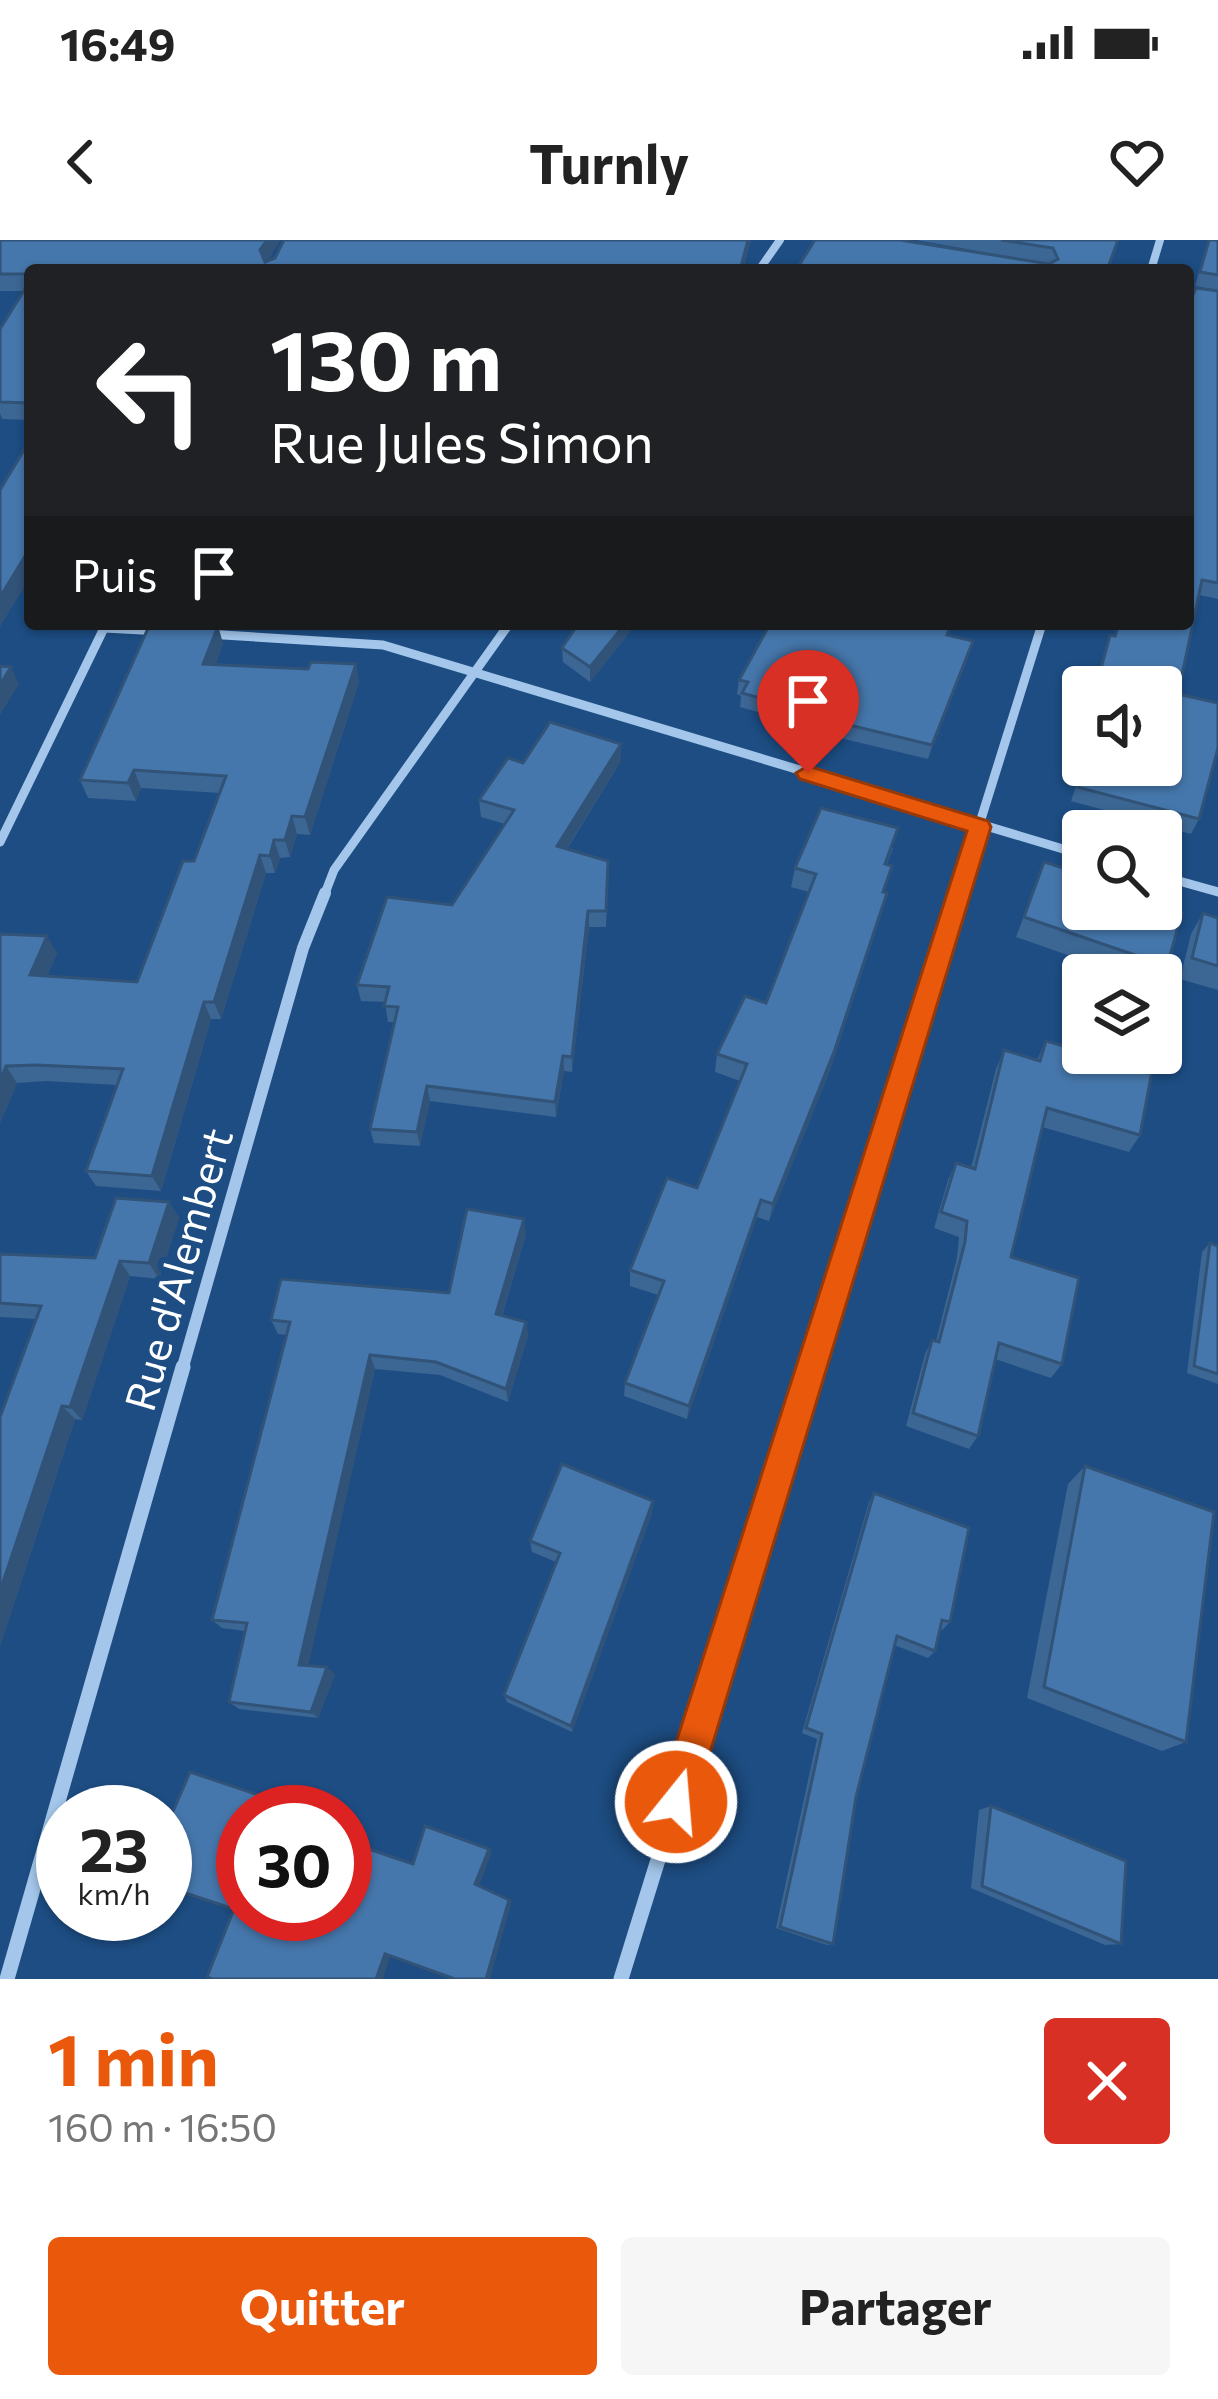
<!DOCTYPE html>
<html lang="fr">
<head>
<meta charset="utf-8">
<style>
	:root { --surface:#fff; --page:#f6f6f6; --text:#222; --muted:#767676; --accent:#ea580c }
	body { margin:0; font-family:Commissioner,sans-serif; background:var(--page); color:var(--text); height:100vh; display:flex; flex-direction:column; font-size:45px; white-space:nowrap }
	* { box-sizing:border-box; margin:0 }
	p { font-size:39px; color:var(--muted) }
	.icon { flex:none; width:66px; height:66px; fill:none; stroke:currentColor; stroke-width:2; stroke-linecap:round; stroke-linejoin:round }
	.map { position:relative; height:1739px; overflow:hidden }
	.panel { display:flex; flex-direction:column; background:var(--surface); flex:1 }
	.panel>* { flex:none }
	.banner { position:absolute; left:24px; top:24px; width:1170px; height:366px; border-radius:12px; box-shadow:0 3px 9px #0004; background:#202124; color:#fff; overflow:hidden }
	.buttons { position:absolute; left:1062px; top:426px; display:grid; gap:24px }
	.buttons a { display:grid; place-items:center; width:120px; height:120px; border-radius:12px; background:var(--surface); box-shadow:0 3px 9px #0004; font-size:60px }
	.speed { position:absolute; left:36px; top:1545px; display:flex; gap:24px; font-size:60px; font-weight:700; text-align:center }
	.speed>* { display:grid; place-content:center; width:156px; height:156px; border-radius:50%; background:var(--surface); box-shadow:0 3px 9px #0004; line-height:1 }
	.speed small { font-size:30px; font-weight:400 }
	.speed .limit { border:18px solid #d22; background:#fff; color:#111 }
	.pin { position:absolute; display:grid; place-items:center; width:102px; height:102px; color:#fff; margin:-123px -51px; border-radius:50% 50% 50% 0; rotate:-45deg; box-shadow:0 0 12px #0007 }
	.pin .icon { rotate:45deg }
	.me { position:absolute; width:132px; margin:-66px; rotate:17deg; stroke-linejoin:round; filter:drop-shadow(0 0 9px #0008) }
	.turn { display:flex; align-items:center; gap:42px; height:252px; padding:0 48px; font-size:54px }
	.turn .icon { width:156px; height:156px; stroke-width:2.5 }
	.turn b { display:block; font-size:84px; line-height:102px }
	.then { display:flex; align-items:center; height:114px; padding:0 48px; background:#0003; gap:24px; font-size:45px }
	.round { display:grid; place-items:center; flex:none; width:126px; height:126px; border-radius:12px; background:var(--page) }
	.overview { display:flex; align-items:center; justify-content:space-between; height:204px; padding:0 48px }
	h1 { font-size:72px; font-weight:700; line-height:90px; color:var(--accent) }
	.action { display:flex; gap:24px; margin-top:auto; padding:24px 48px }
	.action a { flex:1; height:138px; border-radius:12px; background:var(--accent); color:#fff; font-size:48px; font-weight:700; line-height:138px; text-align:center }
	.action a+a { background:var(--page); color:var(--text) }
	.status { display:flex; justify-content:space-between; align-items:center; height:84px; padding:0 60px; background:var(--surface); direction:ltr }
	.status svg { height:33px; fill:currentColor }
	header { display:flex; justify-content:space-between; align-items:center; height:156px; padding:0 48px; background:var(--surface); font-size:54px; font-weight:700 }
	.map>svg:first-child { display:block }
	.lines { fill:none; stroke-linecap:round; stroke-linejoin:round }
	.minor-far3 { stroke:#a3c6ea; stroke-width:8 }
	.minor-far2 { stroke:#a3c6ea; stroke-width:9 }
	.minor-far1 { stroke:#a3c6ea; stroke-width:12 }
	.minor { stroke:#a3c6ea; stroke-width:15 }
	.wall { fill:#3c6694 }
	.shaded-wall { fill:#315378 }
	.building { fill:#4677ac; stroke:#315378; stroke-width:3 }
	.route { fill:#ea580c; stroke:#983908; stroke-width:3 }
	.labels { text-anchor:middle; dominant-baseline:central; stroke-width:12; stroke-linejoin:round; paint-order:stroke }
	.street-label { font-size:42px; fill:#fff; stroke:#1d4d83 }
</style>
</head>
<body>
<div class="status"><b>16:49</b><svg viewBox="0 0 49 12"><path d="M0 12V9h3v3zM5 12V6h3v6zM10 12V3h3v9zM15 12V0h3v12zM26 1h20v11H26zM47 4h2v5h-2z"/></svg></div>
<header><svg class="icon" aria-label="back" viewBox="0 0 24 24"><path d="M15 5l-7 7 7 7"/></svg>Turnly<svg class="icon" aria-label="heart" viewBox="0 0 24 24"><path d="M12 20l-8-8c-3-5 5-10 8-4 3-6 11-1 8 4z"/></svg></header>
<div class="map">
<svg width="1218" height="1739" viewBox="0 0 1218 1739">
	<rect width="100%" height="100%" fill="#1d4d83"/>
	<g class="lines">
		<g class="minor-far3">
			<polyline points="759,30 780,0"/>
			<polyline points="1151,30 1160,0"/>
			<polyline points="1188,53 1218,58"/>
		</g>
		<g class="minor-far2">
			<polyline points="104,388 162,391"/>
			<polyline points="207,394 383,405 1083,615"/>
			<polyline points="0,602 106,384"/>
			<polyline points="1161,636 1218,652"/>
			<polyline points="324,656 334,630 509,384"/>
			<polyline points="957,656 1042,384"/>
		</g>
		<g class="minor-far1">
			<polyline points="182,1130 303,708 325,653"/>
			<polyline points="810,1130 958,653"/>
		</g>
		<g class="minor">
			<polyline points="7,1739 183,1127"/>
			<polyline points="621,1739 811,1127"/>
		</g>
	</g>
	<g class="wall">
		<polygon points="0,0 280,0 267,21 751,0 743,30 30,30 30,180 2,179 0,173 0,89 24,51 0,51"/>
		<polygon points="916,0 1119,0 1050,24"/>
		<polygon points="1208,0 1218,0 1218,50 1195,46"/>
		<polygon points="1218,51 1218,359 1199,355 1178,454 1199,579 1191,594 1071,561 1083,525 1161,447 1094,447 1110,395 1114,396 1118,384 1188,384"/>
		<polygon points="150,384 231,384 230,387 218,386 223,404 215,425 359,442 310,595 297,594 290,617 280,618 275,633 266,633 221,779 211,779 161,951 96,946 86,931 117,845 46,841 17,843 0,883 0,694 57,713 47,736 137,742 194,621 220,553 141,548 136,561 88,558 80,540"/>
		<polygon points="569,384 636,384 590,442 563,422 562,408 574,390 570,389"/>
		<polygon points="770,384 953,384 948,395 973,401 928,519 781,484 782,479 740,467 741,456 737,454 739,440"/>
		<polygon points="621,504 621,521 567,609 608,638 606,687 589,687 572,832 564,831 556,877 430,861 420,906 374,903 370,889 394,782 388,782 385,762 361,761 357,745 452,665 505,584 481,577 479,560 523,523"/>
		<polygon points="893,608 887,624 882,672 830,830 769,981 757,977 687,1179 624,1156 625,1143 658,1055 630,1046 630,1030 697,948 740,841 715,832 717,814 766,763 809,652 791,647 795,628"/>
		<polygon points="1044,622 1167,726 1161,737 1161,735 1125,735 1016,697"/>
		<polygon points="1203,673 1218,678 1218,750 1180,739 1191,694"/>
		<polygon points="1046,801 1140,895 1129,912 1042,887 1011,1017 1062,1124 1051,1138 995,1119 978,1196 969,1209 906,1186 925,1114 932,1100 936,1101 957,1018 959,997 934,988 948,940 956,923 971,928 996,829 1004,810 1037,820"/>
		<polygon points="169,962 179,978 159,1039 130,1036 82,1180 75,1179 0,1406 36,1079 0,1077 0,1014 95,1018"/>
		<polygon points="526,994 502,1076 526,1082 528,1096 508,1162 440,1135 375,1129 308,1425 335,1434 318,1478 239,1469 229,1462 245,1391 222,1388 212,1380 286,1095 278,1094 271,1080 449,1053"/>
		<polygon points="1210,1003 1218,1006 1218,1144 1187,1133 1202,1012"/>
		<polygon points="1085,1226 1186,1502 1162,1511 1027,1458 1068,1244"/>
		<polygon points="874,1253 950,1382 942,1390 940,1389 935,1411 928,1418 894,1405 856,1557 833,1704 827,1705 776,1688 817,1499 802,1493 869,1262"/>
		<polygon points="652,1273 572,1492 507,1462 504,1455 556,1322 532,1312 530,1301"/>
		<polygon points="991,1566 1121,1704 1105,1705 971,1648 979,1570"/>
	</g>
	<g class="shaded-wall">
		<polygon points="267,0 280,0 264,27 260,10"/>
		<polygon points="748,0 751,0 743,30 740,30"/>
		<polygon points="30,308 30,337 0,387 0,357"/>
		<polygon points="625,384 636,384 590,442 590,427"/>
		<polygon points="218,386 223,404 209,443 203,424"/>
		<polygon points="973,401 969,416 928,519 932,505"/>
		<polygon points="356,424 359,442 310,595 305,577"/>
		<polygon points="11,427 19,444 0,475 0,445"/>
		<polygon points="621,504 621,521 558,622 557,606"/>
		<polygon points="134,530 141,548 136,561 128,543"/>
		<polygon points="292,576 297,594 290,617 285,600"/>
		<polygon points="274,600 280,618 275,633 270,616"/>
		<polygon points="260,615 266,633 221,779 214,762"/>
		<polygon points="887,653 830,830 769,981 773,964"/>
		<polygon points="588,671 589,687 572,832 572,817"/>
		<polygon points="47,696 57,713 40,752 30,735"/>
		<polygon points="204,762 211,779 161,951 152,936"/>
		<polygon points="563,816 564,831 556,877 555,862"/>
		<polygon points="6,826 17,843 0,883 0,841"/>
		<polygon points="427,846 430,861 420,906 417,892"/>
		<polygon points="761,960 757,977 687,1179 689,1166"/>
		<polygon points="169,962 179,978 159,1039 149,1023"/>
		<polygon points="524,979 526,994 498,1088 496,1074"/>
		<polygon points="120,1021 130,1036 82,1180 70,1167"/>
		<polygon points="526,1082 528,1096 508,1162 506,1149"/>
		<polygon points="370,1115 375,1129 307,1432 299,1425"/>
		<polygon points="62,1166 75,1179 0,1406 0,1351"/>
		<polygon points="653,1261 652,1273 572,1492 571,1486"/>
		<polygon points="327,1427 335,1434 318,1478 311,1472"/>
		<polygon points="276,1561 285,1566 283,1572 272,1572"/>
		<polygon points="489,1609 492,1612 479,1646 475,1644"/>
		<polygon points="509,1660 512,1661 490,1739 486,1739"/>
		<polygon points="385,1714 391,1714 383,1739 376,1739"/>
	</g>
	<g class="building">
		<polygon points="0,0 267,0 260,10 265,22 275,18 284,0 748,0 740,30 30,30 30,34 0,34"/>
		<polygon points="815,0 900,0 1049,24 1058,19 1053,8 1001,0 1118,0 1107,30 796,30"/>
		<polygon points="1209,0 1218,0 1218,35 1200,32"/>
		<polygon points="30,41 30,163 0,162 0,89"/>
		<polygon points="1196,48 1218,51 1218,343 1202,340 1178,454 1218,463 1218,508 1199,579 1077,547 1084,525 1161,525 1161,447 1096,447 1110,395 1115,396 1119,384 1188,384 1188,66"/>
		<polygon points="30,200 30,308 0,357 0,250"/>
		<polygon points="150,384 218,386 203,424 308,429 311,422 356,424 305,577 292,576 285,600 274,600 270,616 260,615 214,762 204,762 152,936 86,931 123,829 36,825 6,826 0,841 0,694 47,696 30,735 137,742 183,621 194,621 226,536 134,530 128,543 80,540"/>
		<polygon points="578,384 625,384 590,427 562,408"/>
		<polygon points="770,384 951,384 947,395 973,401 932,505 783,469 786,465 742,453 748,442 739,440"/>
		<polygon points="0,426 11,427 0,445"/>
		<polygon points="550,482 621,504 557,606 608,621 606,671 588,671 572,817 563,816 555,862 427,846 417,892 370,889 398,767 384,766 389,747 357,745 387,657 452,665 514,570 479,560 508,518 523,523"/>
		<polygon points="821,568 898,588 885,624 892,626 883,652 887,653 834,812 773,964 761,960 689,1166 625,1143 664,1041 630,1030 667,938 697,948 747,824 717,814 745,756 766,763 816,634 795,628"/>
		<polygon points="1044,622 1083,634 1083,669 1161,669 1161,666 1182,673 1167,726 1024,677"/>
		<polygon points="1203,673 1218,678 1218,726 1192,718"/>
		<polygon points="1046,801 1152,831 1140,895 1047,868 1011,1017 1079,1038 1062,1124 999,1103 978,1196 913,1173 932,1100 939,1102 965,1002 967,981 941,972 956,923 975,929 1004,810 1040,821"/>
		<polygon points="116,958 169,962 149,1023 120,1021 70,1167 62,1166 0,1351 0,1177 41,1066 0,1063 0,1014 95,1018"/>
		<polygon points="467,969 524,979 496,1074 526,1082 506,1149 436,1122 370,1115 299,1425 327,1427 311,1472 229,1462 247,1383 212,1380 290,1082 271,1080 281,1039 449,1053"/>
		<polygon points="1210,1003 1218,1006 1218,1134 1194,1126"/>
		<polygon points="562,1224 653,1261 571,1486 504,1455 560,1313 530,1301"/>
		<polygon points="1085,1226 1214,1272 1186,1502 1044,1447"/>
		<polygon points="874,1253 969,1288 950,1382 942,1380 935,1411 897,1396 856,1557 833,1704 780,1687 822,1494 806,1488"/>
		<polygon points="190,1532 276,1561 272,1572 243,1572 243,1674 345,1674 345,1601 413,1624 425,1586 489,1609 475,1644 509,1660 486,1739 455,1739 385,1714 376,1739 213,1739 207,1737 234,1669 167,1647 176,1620 165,1615 165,1590"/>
		<polygon points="991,1566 1126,1621 1121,1704 982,1646"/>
	</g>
	<polygon class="route" points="808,526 988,581 991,587 695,1562 689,1575 676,1581 663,1575 657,1562 967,591 800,539 796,533"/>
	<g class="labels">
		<g class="street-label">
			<text transform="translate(177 1029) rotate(-74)">Rue d'Alembert</text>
		</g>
	</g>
</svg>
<div class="buttons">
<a><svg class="icon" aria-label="sound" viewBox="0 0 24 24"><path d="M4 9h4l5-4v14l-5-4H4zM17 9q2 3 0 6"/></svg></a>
<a><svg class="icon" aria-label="search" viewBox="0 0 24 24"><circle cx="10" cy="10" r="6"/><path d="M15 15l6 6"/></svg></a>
<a><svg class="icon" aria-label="layers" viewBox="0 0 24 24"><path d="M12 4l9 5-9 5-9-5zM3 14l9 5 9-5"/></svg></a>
</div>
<div class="speed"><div>23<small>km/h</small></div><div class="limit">30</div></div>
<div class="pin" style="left:808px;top:533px;background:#d93025"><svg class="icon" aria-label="arrive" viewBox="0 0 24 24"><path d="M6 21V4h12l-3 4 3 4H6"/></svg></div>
<svg class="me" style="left:676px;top:1562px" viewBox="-20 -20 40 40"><circle r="17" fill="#ea580c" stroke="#fff" stroke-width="3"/><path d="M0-11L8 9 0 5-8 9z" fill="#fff"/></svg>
<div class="banner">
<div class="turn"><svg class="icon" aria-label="left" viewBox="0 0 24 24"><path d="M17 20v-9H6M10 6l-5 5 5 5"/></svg><div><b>130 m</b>Rue Jules Simon</div></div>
<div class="then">Puis<svg class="icon" aria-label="arrive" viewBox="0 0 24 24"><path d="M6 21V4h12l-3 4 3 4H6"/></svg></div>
</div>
</div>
<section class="panel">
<div class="overview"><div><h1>1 min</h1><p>160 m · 16:50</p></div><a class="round" style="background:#d93025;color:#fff"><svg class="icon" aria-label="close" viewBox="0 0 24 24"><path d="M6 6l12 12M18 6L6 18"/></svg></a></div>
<div class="action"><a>Quitter</a><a>Partager</a></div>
</section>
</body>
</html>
